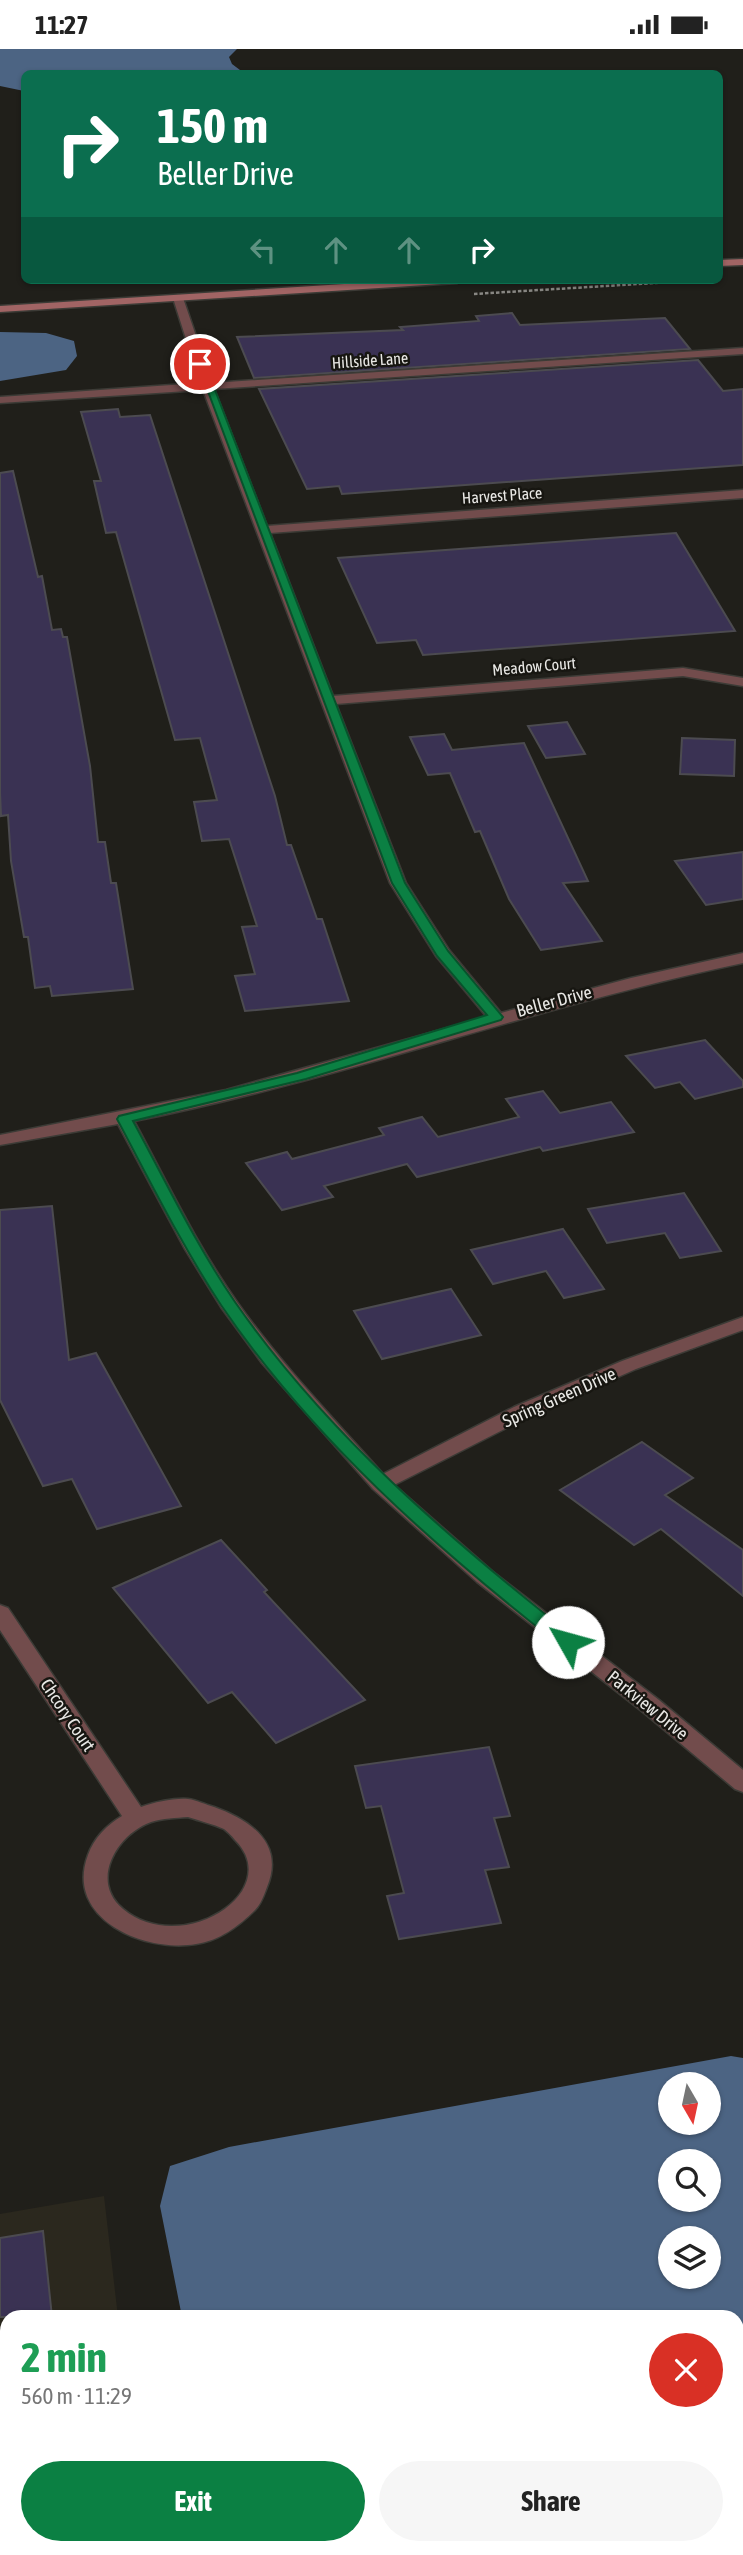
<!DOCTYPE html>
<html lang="en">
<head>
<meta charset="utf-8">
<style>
	:root { --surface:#fff; --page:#f6f6f6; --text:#222; --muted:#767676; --accent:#0b8043 }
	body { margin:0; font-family:"Asap Condensed",sans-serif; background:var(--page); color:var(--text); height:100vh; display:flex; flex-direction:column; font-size:26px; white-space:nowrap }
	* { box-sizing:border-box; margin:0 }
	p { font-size:23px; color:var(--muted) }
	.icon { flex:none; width:38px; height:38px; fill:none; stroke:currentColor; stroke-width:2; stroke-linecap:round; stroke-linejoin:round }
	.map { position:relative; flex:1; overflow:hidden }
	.sheet { position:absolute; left:0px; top:2261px; width:744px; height:245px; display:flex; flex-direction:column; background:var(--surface); border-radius:21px 21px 0 0; box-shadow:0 2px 5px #0004 }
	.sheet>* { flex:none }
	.banner { position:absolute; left:21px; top:21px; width:702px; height:214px; border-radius:10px; box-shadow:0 2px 5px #0004; background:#0b6e4f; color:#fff; overflow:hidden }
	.needle { width:46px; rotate:171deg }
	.buttons { position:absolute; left:658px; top:2023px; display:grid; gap:14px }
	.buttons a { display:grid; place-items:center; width:63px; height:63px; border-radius:50%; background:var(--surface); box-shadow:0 2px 5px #0004; font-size:35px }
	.pin { position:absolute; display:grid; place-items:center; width:60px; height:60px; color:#fff; margin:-30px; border:4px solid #fff; border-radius:50%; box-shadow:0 2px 7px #0007 }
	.me { position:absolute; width:77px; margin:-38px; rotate:308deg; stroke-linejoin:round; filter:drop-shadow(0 0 5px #0008) }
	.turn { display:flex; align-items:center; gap:24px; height:147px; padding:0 21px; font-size:32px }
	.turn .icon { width:91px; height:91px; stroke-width:2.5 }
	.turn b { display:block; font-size:49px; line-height:60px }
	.lanes { display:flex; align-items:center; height:66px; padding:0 21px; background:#0003; justify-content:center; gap:35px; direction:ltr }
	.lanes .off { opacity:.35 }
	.round { display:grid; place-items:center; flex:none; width:74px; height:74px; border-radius:37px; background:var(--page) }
	.headline { display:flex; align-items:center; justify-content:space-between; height:119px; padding:0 21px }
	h1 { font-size:42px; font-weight:700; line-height:52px; color:#1e9e55 }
	.cta { display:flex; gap:14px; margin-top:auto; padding:14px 21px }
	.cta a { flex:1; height:80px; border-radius:42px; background:var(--accent); color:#fff; font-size:28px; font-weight:700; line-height:80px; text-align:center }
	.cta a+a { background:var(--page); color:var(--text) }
	.status { display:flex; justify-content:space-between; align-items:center; height:49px; padding:0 35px; background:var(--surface); direction:ltr }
	.status svg { height:19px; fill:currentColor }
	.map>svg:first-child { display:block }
	.built { fill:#2b281e }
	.water { fill:#4c6483; fill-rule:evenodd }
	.building { fill:#3a3253; stroke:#4c4b50; stroke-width:2 }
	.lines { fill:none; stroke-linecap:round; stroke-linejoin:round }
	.minor-casing { stroke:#3c3b36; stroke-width:3 }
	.secondary-casing { stroke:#3c3b36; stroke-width:3 }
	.path { stroke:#888783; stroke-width:2.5; stroke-dasharray:3.5 2; stroke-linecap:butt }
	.minor { fill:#724c4c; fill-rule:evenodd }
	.secondary { fill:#a16464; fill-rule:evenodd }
	.route { fill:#0b8043; stroke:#07532c; stroke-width:2 }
	.labels { text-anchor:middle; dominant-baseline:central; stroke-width:5; stroke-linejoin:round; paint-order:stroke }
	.far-street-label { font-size:16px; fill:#e9e8e5; stroke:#171611 }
	.street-label { font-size:18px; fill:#e9e8e5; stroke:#171611 }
</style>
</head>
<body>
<div class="status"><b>11:27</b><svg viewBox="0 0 49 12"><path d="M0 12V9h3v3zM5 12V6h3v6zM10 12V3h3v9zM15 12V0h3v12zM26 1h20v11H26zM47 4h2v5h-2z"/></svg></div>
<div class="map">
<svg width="743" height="2506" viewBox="0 0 743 2506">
	<rect width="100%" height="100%" fill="#201f1a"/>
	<g class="built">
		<polygon points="104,2147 118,2268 7,2268 7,2499 144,2499 145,2506 0,2506 0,2165"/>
		<polygon points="743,2421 743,2506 208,2506 252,2499 737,2499 737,2422"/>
	</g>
	<g class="water">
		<polygon points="0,0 237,0 229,8 232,15 244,24 24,24 24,42 0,37"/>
		<polygon points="0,283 46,284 74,292 77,307 66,321 0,332"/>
		<path d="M731,2007l12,2v356l-6,1v-98h-555l-22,-111 10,-40 59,-19zM670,2035h39v39h-39zM709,2112v39h-39v-39zM670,2189h39v39h-39z"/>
	</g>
	<g class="building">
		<polygon points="512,264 520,276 665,269 690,300 254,329 237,288 403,281 400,278 479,272 476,267"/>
		<polygon points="698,311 723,342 743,340 743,416 342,445 339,437 307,440 259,340"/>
		<polygon points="118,360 120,368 150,366 275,747 287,796 291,796 317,870 322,870 349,952 245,962 235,927 255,925 242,878 257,877 229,790 202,792 194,753 217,751 200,689 175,691 116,483 106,484 94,432 101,432 81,363"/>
		<polygon points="13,422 38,528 42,527 52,581 61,580 63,588 67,588 90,717 98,793 105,793 111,834 116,834 133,940 52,947 50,937 35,939 28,888 24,888 11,812 8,766 1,767 0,743 0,424"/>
		<polygon points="676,484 735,582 423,606 416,591 377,594 338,509"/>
		<polygon points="567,673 585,705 546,709 528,677"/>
		<polygon points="444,685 452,701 524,694 588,832 563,834 602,892 541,901 509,850 480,782 475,783 450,724 428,726 410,688"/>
		<polygon points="682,689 735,691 734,727 680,725"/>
		<polygon points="743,803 743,850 706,856 675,812"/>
		<polygon points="705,991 743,1032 743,1038 695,1050 680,1033 655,1039 626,1007"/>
		<polygon points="543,1042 560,1064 611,1053 634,1083 543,1102 540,1098 417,1128 407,1115 324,1137 333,1148 282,1161 246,1114 287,1103 292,1110 384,1086 379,1079 422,1068 438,1088 519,1068 506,1050"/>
		<polygon points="684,1144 721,1202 680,1209 665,1184 607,1194 588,1160"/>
		<polygon points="52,1157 69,1311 96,1304 181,1457 97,1480 72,1430 43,1437 0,1351 0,1161"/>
		<polygon points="563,1180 604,1240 564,1249 546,1222 493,1235 471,1201"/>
		<polygon points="451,1240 481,1286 382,1310 354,1262"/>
		<polygon points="642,1393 693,1429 665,1446 743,1501 743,1547 661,1480 634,1496 560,1441"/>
		<polygon points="221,1491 267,1541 264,1543 365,1651 276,1694 232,1643 208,1654 113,1539"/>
		<polygon points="489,1698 510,1767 494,1769 509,1818 485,1821 501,1874 399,1890 387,1847 404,1844 381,1757 366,1759 355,1717"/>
		<polygon points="43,2182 52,2268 0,2268 0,2189"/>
	</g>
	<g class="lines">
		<defs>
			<g id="minor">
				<path d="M178,246l5,3 29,85 531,-35v6l-529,35 53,137 476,-36v8l-473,35 63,163 350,-28 60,10v8l-60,-10 -347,28 70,179 43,67 52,63 130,-35 112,-25v10c-206,43 -403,117 -609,158 33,61 63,125 103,181 44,62 96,116 146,172l131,-67 108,-46 121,-44v13l-107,39 -108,48 -134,68 99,87 166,128 84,70v22l-8,-3 -92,-77 -166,-130 -104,-93 -111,-126 -41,-56 -36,-58 -67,-125 -118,21v-10l226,-45 261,-73 -51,-61 -46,-73 -187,-493 -203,13v-6l200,-14 -27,-85z"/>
				<path d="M0,1556l8,3 133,199c15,-5 32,-9 47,-8 9,1 18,6 26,8 36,13 71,36 53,80 -3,8 -6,17 -12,23 -16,16 -36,31 -59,34 -51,9 -132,-25 -108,-89 6,-17 19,-30 34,-39l-122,-186zM188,1768c12,4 25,7 36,12 4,3 8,7 11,11 51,51 -53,118 -112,69 -34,-28 -6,-75 28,-87 12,-4 25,-4 37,-5z"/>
			</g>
			<g id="secondary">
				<polygon points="743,210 743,216 719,217 719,211"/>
				<polygon points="407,231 462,231 457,234 0,263 0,257"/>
			</g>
		</defs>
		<use href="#minor" class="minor-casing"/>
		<use href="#secondary" class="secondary-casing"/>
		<polyline class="path" points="474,245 704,231"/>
		<use href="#minor" class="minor"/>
		<use href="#secondary" class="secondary"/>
	</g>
	<path class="route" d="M197,313l8,2 200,519 43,68 55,66 -2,3 -195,59 -173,42c33,61 63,124 102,181 92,132 214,237 339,335l3,5 -3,4h-13c-126,-99 -249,-207 -340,-341 -39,-59 -71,-124 -104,-186l2,-3 178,-43 190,-58 -50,-59 -45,-73z"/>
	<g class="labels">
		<g class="far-street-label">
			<text transform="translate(370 311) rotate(-4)">Hillside Lane</text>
			<text transform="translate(502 446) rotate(-4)">Harvest Place</text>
			<text transform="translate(534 617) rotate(-5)">Meadow Court</text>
		</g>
		<g class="street-label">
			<text transform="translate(554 952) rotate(-15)">Beller Drive</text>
			<text transform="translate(559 1348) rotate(-24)">Spring Green Drive</text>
			<text transform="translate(648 1656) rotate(39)">Parkview Drive</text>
			<text transform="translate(68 1666) rotate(56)">Chcory Court</text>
		</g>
	</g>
</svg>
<div class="buttons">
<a><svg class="needle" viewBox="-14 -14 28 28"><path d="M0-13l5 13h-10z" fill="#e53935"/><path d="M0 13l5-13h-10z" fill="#767676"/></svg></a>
<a><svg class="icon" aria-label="search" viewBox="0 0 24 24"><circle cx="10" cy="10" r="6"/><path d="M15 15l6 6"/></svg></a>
<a><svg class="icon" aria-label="layers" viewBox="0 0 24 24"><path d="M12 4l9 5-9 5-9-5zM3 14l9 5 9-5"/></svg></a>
</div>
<div class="pin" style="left:200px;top:315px;background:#d93025"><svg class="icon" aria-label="arrive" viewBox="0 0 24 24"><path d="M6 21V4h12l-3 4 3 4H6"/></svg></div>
<svg class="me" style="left:568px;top:1593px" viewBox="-20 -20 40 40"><circle r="19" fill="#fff"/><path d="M0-13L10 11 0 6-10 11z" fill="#0b8043"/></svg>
<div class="banner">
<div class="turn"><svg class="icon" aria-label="right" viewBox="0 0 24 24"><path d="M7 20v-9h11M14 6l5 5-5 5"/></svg><div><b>150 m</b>Beller Drive</div></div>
<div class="lanes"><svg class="icon off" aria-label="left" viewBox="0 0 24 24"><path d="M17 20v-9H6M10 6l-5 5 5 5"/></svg><svg class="icon off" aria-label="ahead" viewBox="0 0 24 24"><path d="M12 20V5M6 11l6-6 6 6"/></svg><svg class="icon off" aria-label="ahead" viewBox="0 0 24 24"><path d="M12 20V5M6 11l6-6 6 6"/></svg><svg class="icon" aria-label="right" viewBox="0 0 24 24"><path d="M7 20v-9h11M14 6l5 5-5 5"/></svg></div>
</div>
<section class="sheet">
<div class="headline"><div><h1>2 min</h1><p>560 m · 11:29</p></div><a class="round" style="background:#d93025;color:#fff"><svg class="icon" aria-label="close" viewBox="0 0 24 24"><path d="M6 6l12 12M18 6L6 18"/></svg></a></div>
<div class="cta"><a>Exit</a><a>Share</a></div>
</section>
</div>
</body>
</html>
